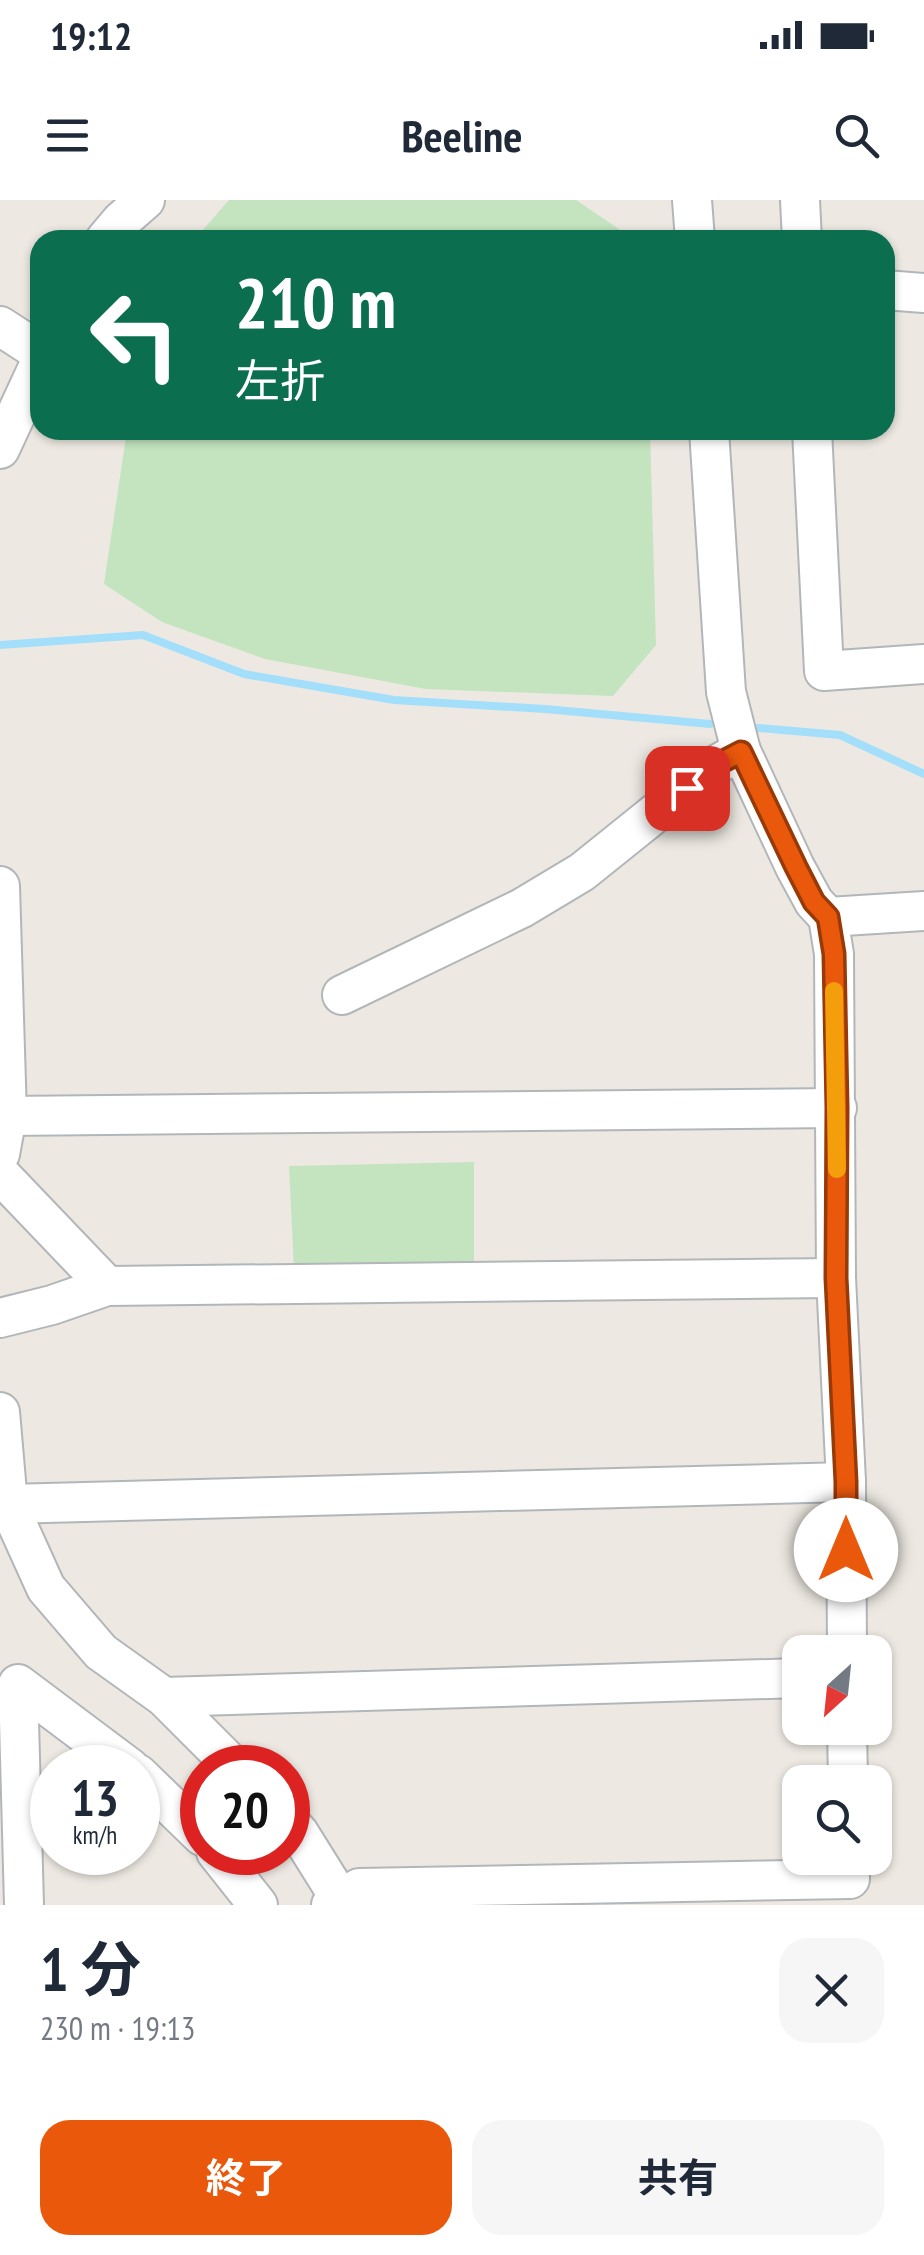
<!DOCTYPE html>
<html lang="ja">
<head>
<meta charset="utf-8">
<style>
	:root { --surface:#fff; --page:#f6f6f7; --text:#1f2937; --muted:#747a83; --accent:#ea580c }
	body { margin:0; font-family:"PT Sans Narrow","Noto Sans JP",sans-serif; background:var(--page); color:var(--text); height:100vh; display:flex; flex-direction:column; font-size:38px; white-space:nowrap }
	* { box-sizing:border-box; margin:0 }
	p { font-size:32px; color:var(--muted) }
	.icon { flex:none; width:55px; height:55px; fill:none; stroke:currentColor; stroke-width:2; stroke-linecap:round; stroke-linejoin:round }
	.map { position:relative; height:1705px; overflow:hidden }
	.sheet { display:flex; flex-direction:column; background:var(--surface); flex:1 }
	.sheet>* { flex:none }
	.top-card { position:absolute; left:30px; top:30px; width:865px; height:210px; border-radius:30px; box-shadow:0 2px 8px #0004; background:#0b6e4f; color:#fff; overflow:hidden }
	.needle { width:65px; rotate:207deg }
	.tools { position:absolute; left:782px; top:1435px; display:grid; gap:20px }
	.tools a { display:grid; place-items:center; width:110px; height:110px; border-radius:20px; background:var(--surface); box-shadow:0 2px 8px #0004; font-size:50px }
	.speed { position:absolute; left:30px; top:1545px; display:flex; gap:20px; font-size:50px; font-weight:700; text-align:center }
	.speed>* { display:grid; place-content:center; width:130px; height:130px; border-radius:50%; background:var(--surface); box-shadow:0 2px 8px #0004; line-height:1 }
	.speed small { font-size:25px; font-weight:400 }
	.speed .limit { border:15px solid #d22; background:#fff; color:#111 }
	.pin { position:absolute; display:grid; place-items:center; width:85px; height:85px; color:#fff; margin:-42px; border-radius:20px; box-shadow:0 5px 15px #0006 }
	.me { position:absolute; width:110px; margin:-55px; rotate:0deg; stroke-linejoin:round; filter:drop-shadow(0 0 8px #0008) }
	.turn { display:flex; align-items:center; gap:35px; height:210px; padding:0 40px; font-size:45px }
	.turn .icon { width:130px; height:130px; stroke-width:2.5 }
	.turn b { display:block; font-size:70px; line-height:85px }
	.round { display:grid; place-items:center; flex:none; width:105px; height:105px; border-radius:30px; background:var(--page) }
	.summary { display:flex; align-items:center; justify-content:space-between; height:170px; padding:0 40px }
	h1 { font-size:60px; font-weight:700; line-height:75px }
	.action { display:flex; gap:20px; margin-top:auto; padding:20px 40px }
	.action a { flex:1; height:115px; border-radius:30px; background:var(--accent); color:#fff; font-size:40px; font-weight:700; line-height:115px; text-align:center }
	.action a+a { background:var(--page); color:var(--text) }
	.status { display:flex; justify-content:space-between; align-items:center; height:70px; padding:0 50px; background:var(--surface); direction:ltr }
	.status svg { height:28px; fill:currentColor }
	header { display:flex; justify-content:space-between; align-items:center; height:130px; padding:0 40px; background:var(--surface); font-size:45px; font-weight:700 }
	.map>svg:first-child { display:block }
	.green { fill:#c3e4bf }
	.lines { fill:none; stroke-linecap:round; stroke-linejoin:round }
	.stream { stroke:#a3dffb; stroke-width:8 }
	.minor-casing { stroke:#b3b6b9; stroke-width:42 }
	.minor { stroke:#fff; stroke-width:38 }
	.route-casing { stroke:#983908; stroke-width:25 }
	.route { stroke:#ea580c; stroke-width:18 }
	.slow { stroke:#f59e0b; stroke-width:18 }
</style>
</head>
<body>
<div class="status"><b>19:12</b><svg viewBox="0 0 49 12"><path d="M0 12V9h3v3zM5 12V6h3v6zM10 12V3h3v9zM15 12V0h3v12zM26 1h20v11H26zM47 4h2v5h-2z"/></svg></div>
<header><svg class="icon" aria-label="menu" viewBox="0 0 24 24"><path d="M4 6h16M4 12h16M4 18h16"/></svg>Beeline<svg class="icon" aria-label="search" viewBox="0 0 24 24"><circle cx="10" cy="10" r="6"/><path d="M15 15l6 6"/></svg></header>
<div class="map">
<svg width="924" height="1705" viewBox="0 0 924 1705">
	<rect width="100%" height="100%" fill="#ede9e2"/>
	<g class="green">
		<polygon points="229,0 576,0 635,40 194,40"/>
		<polygon points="127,230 650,230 656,445 613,496 426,489 265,459 162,422 104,384"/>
		<polygon points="474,962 474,1066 294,1070 289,966"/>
	</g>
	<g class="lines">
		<g class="stream">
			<polyline points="0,445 143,435 244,474 394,500 545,509 710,524"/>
			<polyline points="759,528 840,535 924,574"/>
		</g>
		<defs>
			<g id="minor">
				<polyline points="692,0 695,40"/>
				<polyline points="800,0 802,40"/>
				<polyline points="105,40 121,21 145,0"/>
				<polyline points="885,90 924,93"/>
				<polyline points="0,126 40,152"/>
				<polyline points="709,230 726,492 741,551 795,667 814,702 828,717 834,754 836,1078 846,1282 847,1452"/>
				<polyline points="812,230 824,471 924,464"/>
				<polyline points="0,249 40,163"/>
				<polyline points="0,686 7,916 0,954"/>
				<polyline points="828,717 924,711"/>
				<polyline points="342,795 522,708 582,672 714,566 741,551"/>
				<polyline points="7,916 837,908"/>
				<polyline points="0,974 107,1086"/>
				<polyline points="0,1118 52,1105 107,1086 836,1078"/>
				<polyline points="0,1212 8,1304 46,1388 101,1452 164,1497 235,1568"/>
				<polyline points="8,1304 846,1282"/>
				<polyline points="164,1497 800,1478"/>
				<polyline points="847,1528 848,1582"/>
				<polyline points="138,1574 202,1636"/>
				<polyline points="288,1621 299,1633 344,1705"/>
				<polyline points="216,1652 258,1705"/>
				<polyline points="24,1705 18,1484 130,1568"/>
				<polyline points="331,1705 359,1688 850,1679 849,1658"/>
			</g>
		</defs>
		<use href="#minor" class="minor-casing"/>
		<use href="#minor" class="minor"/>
	</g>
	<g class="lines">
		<defs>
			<polyline id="route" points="687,588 714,566 741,552 796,667 814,702 828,717 834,754 837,908 836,1078 846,1282 846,1350"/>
		</defs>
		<use href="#route" class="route-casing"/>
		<use href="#route" class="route"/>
		<polyline class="slow" points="834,791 837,969"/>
	</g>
</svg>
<div class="tools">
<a><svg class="needle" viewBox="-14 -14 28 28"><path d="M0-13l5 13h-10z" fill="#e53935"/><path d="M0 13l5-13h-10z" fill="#747a83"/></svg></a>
<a><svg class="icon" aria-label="search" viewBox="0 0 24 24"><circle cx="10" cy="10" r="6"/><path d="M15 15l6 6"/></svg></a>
</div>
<div class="speed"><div>13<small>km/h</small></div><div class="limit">20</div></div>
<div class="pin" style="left:687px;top:588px;background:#d93025"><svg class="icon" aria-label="arrive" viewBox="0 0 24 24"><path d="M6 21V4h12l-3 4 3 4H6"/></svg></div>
<svg class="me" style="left:846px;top:1350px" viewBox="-20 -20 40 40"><circle r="19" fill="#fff"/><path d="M0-13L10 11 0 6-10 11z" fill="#ea580c"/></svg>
<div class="top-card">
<div class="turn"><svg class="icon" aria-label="left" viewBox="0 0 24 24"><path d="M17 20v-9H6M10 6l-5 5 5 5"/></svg><div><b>210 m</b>左折</div></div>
</div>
</div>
<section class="sheet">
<div class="summary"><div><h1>1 分</h1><p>230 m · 19:13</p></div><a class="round"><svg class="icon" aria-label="close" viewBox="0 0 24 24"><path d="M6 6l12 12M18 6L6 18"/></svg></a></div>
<div class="action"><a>終了</a><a>共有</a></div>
</section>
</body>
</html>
